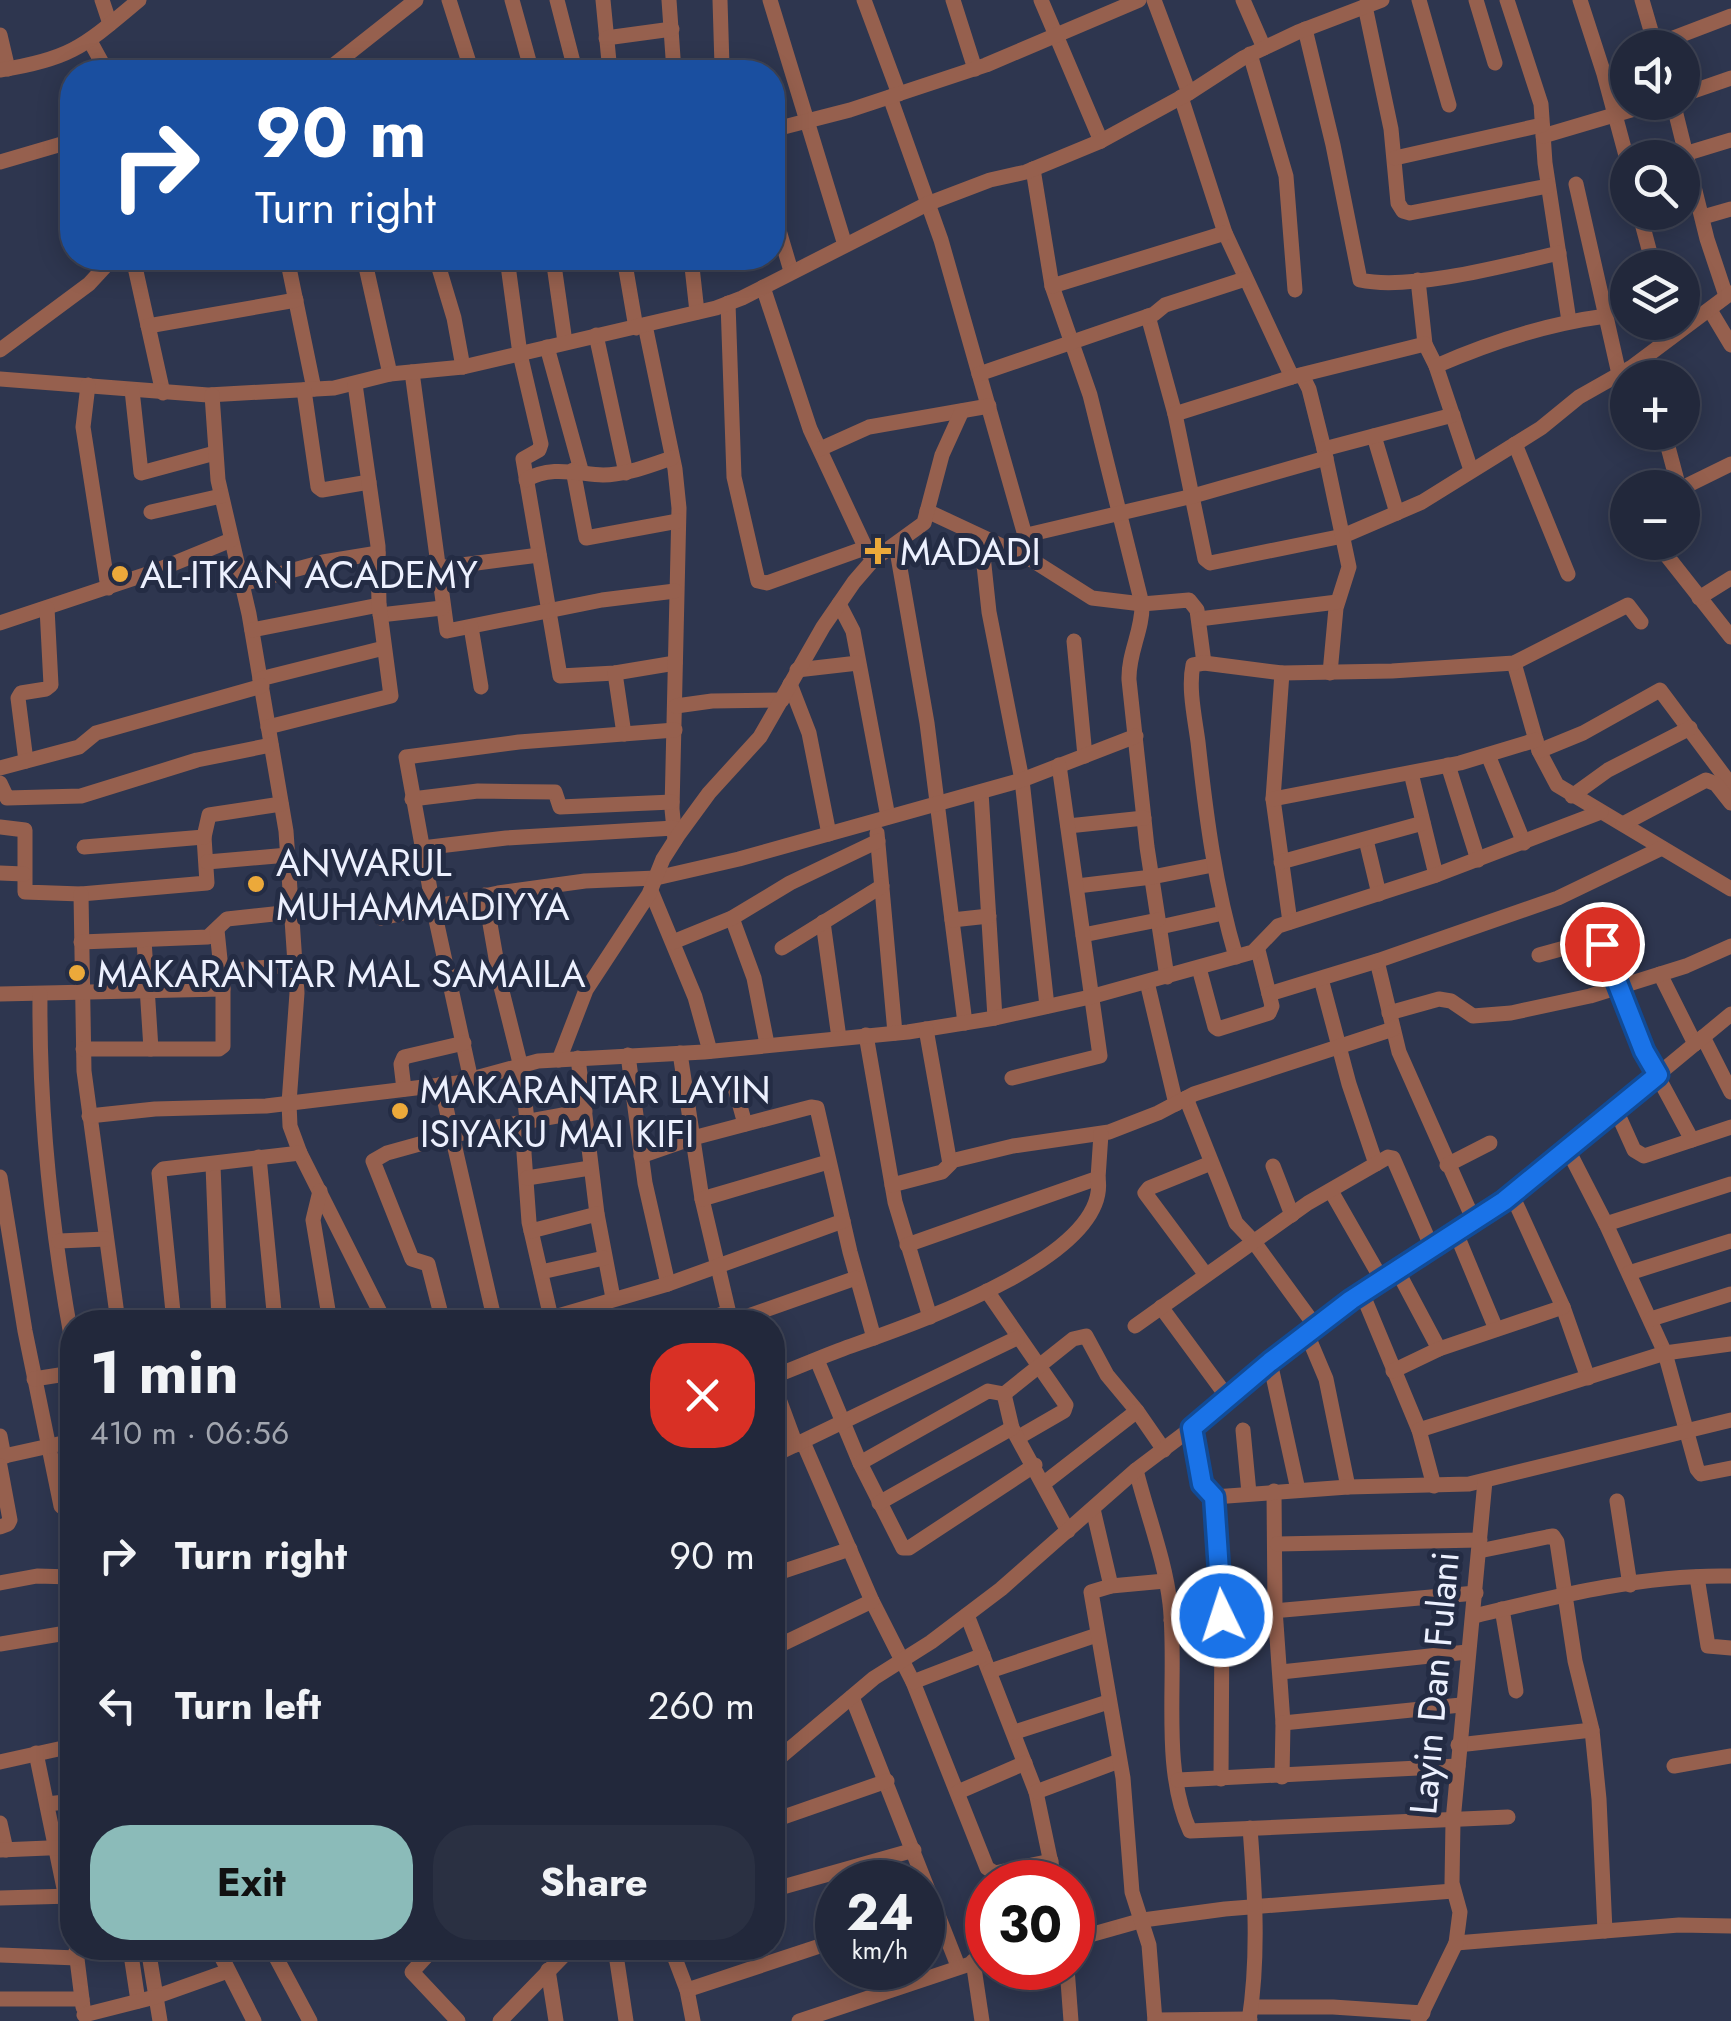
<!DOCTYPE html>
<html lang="en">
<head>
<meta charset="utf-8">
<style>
	:root { --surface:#22283b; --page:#2a3042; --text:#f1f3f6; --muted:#a2a6af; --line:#3f4455; --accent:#8bbbb9 }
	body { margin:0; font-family:Jost,sans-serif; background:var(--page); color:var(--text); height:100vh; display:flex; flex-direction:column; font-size:38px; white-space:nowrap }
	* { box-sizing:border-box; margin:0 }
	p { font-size:32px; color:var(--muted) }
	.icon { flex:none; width:55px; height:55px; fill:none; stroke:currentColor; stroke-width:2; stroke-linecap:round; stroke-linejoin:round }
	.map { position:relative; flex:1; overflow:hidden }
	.details { position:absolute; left:60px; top:1310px; width:725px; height:650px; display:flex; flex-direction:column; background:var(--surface); border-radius:40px; box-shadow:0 5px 25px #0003,0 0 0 2px var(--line) }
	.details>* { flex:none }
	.banner { position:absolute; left:60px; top:60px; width:725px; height:210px; border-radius:40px; box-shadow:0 5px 25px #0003,0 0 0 2px var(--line); background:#1a4fa0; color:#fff; overflow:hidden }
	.tools { position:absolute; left:1610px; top:30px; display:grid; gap:20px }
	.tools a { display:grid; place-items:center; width:90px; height:90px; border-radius:50%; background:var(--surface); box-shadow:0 5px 25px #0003,0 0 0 2px var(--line); font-size:50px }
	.speed { position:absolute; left:815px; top:1860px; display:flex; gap:20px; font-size:50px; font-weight:700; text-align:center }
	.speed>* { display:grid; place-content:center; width:130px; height:130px; border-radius:50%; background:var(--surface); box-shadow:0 5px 25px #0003,0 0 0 2px var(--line); line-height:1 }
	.speed small { font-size:25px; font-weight:400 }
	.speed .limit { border:15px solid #d22; background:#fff; color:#111 }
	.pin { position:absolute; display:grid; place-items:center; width:85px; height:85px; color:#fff; margin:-42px; border:5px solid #fff; border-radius:50%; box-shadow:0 2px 10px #0007 }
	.me { position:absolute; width:110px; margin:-55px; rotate:356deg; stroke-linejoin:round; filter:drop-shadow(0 0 8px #0008) }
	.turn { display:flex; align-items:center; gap:35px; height:210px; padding:0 30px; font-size:45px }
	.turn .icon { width:130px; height:130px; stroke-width:2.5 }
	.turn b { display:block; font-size:70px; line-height:85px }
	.round { display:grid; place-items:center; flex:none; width:105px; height:105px; border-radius:40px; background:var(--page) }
	.head { display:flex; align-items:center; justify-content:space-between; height:170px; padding:0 30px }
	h1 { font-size:60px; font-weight:700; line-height:75px }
	.primary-button { display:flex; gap:20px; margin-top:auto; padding:20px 30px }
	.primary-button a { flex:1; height:115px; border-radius:40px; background:var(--accent); color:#111; font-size:40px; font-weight:700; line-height:115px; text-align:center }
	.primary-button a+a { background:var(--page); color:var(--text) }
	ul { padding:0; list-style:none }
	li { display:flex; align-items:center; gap:30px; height:150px; padding:0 30px }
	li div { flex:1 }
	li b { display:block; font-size:38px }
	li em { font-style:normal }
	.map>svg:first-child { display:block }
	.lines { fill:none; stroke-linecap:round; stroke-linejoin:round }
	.minor { stroke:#96604e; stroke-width:15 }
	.route-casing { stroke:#114b97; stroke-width:25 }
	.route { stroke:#1a73e8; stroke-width:18 }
	.poi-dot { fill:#eca93a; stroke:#242c44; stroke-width:4 }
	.labels { text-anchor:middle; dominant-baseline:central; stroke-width:10; stroke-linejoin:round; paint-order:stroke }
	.poi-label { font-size:38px; fill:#ecf0fe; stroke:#242c44; text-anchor:start }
	.street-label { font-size:38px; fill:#ecf0fe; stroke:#242c44 }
</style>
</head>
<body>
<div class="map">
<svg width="1731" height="2021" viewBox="0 0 1731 2021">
	<rect width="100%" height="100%" fill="#2e364f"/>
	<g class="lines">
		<g class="minor">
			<polyline points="102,0 110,24"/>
			<polyline points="449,0 472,72"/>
			<polyline points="512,0 532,72"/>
			<polyline points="557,0 573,62 572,70 562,72"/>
			<polyline points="603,0 610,72"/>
			<polyline points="669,0 674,72"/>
			<polyline points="770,0 845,245"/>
			<polyline points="864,0 899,94"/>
			<polyline points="953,0 975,69"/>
			<polyline points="1041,0 1101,141"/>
			<polyline points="1154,0 1189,93"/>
			<polyline points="1243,0 1264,48"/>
			<polyline points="1419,0 1449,105"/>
			<polyline points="1476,0 1495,63"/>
			<polyline points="1507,0 1541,104 1545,163 1569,321"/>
			<polyline points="1580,0 1604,74 1628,163"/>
			<polyline points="1642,0 1656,48"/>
			<polyline points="1365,6 1391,129 1398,203 1403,211 1410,213 1548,186"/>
			<path d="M1305,29l28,116 27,135c50,11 148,-15 199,-27"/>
			<polyline points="0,35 8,69"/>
			<polyline points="606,38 672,29"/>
			<polyline points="90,41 107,72"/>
			<polyline points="1655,45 1731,16"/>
			<polyline points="1250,54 1286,176 1295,290"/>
			<path d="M0,70c72,-11 85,-25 139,-70"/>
			<polyline points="325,72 416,0"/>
			<polyline points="720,72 722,66 720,0"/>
			<polyline points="1682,95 1731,78"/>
			<polyline points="890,97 941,240 1032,560"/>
			<polyline points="1181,97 1225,233 1292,377"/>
			<polyline points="1673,102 1707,239 1726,296"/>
			<polyline points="772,130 850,110 986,65 1139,0"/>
			<polyline points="1543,136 1658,102"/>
			<polyline points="1688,153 1731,140"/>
			<polyline points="1395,158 1542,125"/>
			<polyline points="0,162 72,141"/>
			<path d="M1033,169l19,117 38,109 52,209c1,26 -14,49 -13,76l18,167 20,130"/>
			<polyline points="1576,184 1619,374"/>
			<polyline points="772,207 791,271"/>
			<polyline points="1639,212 1654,268"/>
			<polyline points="1703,217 1731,209"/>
			<polyline points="133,258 163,393"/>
			<polyline points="287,258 314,389"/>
			<polyline points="364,258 390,374"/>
			<polyline points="436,258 454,318 463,367"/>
			<polyline points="507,258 520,354 541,444 539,450 523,459 560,676 615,673 675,663"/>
			<polyline points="553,258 565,342"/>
			<polyline points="624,258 636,328"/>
			<polyline points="691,258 697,312"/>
			<polyline points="1418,280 1425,344 1436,366 1471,470"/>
			<polyline points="1052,286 1225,233"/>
			<polyline points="763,287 810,429 868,553"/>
			<polyline points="728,303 734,477 758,581 767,583 865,548"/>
			<polyline points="1710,310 1731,345"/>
			<polyline points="1148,316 1175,414 1205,559 1210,563 1343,536 1422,502 1541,428 1579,397 1632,367 1731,293"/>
			<polyline points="645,325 675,469 679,508 672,809 675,840"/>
			<polyline points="148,326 296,300"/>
			<polyline points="596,335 626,473"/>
			<polyline points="547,347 581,470"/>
			<polyline points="0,350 89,284 113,258"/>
			<path d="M1436,366c55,-24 109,-42 170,-50"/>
			<polyline points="412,372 447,631 602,600 675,591"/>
			<polyline points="979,374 1154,314 1165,305 1245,279"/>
			<polyline points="1302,375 1309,389 1324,449 1349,567 1336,608 1330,673"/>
			<polyline points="0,379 208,395 334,388 390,374 463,367 716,308 742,298 927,204 990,180 1026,172 1101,141 1189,93 1243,58 1298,32 1382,0"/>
			<polyline points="88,385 83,427 108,588"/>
			<polyline points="132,390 141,473 215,453"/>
			<polyline points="304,390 318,487 322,490 369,482"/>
			<polyline points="212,395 218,480 249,614 286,831 297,993 289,1103 290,1126 300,1153 385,1322"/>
			<polyline points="1175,414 1292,377 1425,344"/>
			<polyline points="1664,432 1679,488"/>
			<polyline points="1374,436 1397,513"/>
			<polyline points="1515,444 1568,574"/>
			<polyline points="820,449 869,427 989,406"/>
			<polyline points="1324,449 1453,415"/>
			<polyline points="573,470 586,538 678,521"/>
			<path d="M526,480c24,-15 52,-6 77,-5 24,0 47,-10 69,-17"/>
			<polyline points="1682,488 1731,464"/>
			<polyline points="927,511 1032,560 1092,598 1142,604 1189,600 1197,610 1204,663"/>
			<polyline points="151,512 221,496"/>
			<polyline points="1027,535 1193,496 1326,458"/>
			<polyline points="981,537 989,612 1022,780 1047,1006"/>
			<polyline points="1656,542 1731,637"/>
			<polyline points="896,545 927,723 965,1023"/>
			<polyline points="438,568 539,555"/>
			<polyline points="242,584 323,562 378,553"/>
			<polyline points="1699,598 1731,578"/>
			<polyline points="839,604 853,631 888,817"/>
			<polyline points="380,615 442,608"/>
			<polyline points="1199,619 1337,602"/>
			<polyline points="0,623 153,572 231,540"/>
			<polyline points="471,627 481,687"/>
			<polyline points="252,630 379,605"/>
			<polyline points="1074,641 1085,756"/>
			<polyline points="1514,663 1539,751 1557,785 1731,889"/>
			<polyline points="797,670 858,663"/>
			<polyline points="615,673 624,734"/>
			<polyline points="1282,673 1273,799 1290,922"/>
			<polyline points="260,679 384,648"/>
			<polyline points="790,684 809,733 829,834"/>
			<polyline points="676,706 712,701 782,700"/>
			<polyline points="268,727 391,696 379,605 378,546 355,384"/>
			<polyline points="1539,751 1583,733 1660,690 1731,785"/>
			<polyline points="1488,755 1524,843"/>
			<polyline points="26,761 18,698 21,693 46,689 51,685 47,608"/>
			<polyline points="1448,765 1478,860"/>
			<polyline points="0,768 79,747 96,733 262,686"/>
			<polyline points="1411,773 1436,875"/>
			<polyline points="0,783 7,798 81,796 197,760 271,745"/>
			<polyline points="981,792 995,1018"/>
			<polyline points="1572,796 1608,770 1690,728"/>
			<polyline points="412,799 478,791 555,792 560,807 672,802"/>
			<polyline points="1273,799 1460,763 1536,740"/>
			<polyline points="1623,824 1706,780 1716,784 1731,803"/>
			<polyline points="1068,826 1144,818"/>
			<polyline points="0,827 25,830 25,892 81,894 207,883 204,837"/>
			<polyline points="877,833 895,1033"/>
			<polyline points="1366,840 1379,894"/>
			<polyline points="84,847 204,837 209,815 281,804"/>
			<polyline points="422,848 506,838 674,828"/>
			<polyline points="207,862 288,855"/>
			<polyline points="1281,862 1423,823"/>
			<polyline points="0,873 24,874"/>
			<polyline points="1077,886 1152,877 1213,865"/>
			<polyline points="651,891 695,997 710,1051"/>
			<polyline points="81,894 84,1071 118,1322"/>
			<polyline points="485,895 501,987 521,1067 527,1120 524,1153 529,1222 552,1322"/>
			<polyline points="381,918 498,893 585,881 656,878 739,859 1022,780 1136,736"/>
			<polyline points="732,918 754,978 767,1044"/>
			<polyline points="952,920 989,916"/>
			<polyline points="823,922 839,1038"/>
			<polyline points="1160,927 1223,913"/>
			<polyline points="1083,935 1158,920"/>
			<polyline points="144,940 151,1049"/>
			<polyline points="81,942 208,937 227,919 292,912"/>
			<polyline points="673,942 732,918 790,883 878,841"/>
			<polyline points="782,948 882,886"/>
			<polyline points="1539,955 1590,941 1602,944 1644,1051 1692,1140"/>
			<path d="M1236,957c-21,-71 -30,-141 -38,-215 -3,-23 -10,-54 -5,-77l11,-2 78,10 110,-2 122,-8 114,-58 13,17"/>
			<polyline points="1377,961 1399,1052 1474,1221"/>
			<polyline points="1199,968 1215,1027 1218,1029 1269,1013 1272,1006 1258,950"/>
			<polyline points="221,971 295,965"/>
			<polyline points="1660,974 1695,1044"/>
			<polyline points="1321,979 1349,1084 1376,1164"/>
			<polyline points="1147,982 1176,1104"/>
			<polyline points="0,994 223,989"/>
			<path d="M40,994c-1,115 11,233 32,347"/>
			<polyline points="1269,994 1377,961 1558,898 1662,848"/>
			<polyline points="1389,1013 1439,999 1451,1001 1473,1016 1511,1013 1590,996 1686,966 1731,946"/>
			<polyline points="866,1035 895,1202 930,1317"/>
			<polyline points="1703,1037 1731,1092"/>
			<polyline points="83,1049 219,1049 223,1046 223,989 217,930"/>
			<polyline points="680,1053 702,1199 731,1322"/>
			<polyline points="628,1055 645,1183 668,1284"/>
			<polyline points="578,1058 597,1214 613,1298"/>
			<polyline points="559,1060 586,990 649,894 663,859 679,834 709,793 760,737 823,627 854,582 873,560 924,523 942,455 962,411"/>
			<polyline points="1012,1078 1100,1056 1059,765"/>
			<polyline points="471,1080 433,906 406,757 519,742 675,730"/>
			<polyline points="441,1084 452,1135 387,1153 373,1161 412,1259 428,1264 443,1322"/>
			<polyline points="735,1088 745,1124"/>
			<polyline points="404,1089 401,1064 404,1057 464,1043"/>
			<polyline points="1186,1098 1236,1223 1254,1242 1316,1327"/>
			<polyline points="1616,1110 1634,1150 1644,1156 1731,1127"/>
			<polyline points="89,1116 155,1109 266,1106 457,1083 538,1061 704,1052 908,1032 995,1018 1090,997 1253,952 1278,926 1436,875 1601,812"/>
			<polyline points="1568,1150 1606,1224 1665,1353 1697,1469 1701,1474 1731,1468"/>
			<polyline points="641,1156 693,1138 811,1107 817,1108 850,1252 874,1338"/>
			<polyline points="259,1157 275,1322"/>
			<polyline points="951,1161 1013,1146 1109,1132 1158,1113 1194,1094 1393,1029"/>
			<polyline points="213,1165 219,1322"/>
			<polyline points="1447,1165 1490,1143"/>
			<polyline points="1273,1166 1292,1215"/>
			<polyline points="0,1177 25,1331 61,1506 67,1511 72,1509"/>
			<polyline points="527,1178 590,1168"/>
			<polyline points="892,1185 942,1172 950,1164 926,1029"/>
			<polyline points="320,1191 313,1220 330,1322"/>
			<polyline points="1331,1191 1382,1280"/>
			<polyline points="1512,1195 1563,1307 1588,1378"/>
			<polyline points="702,1199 828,1162"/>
			<polyline points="1606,1224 1731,1184"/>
			<polyline points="531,1231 597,1214"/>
			<polyline points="1456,1233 1496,1329"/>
			<polyline points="59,1241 106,1239"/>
			<polyline points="907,1245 1098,1178 1101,1134"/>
			<polyline points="1397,1270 1439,1349"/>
			<polyline points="541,1272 604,1258"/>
			<polyline points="1629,1273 1731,1241"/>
			<polyline points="1206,1275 1145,1193 1149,1188 1211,1163"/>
			<polyline points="987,1291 1066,1405 1064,1411 1019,1437"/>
			<polyline points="1362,1293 1419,1430 1434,1486"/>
			<polyline points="1161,1307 1228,1398"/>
			<polyline points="551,1318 668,1284 843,1221"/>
			<polyline points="1651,1319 1731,1294"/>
			<polyline points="174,1322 159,1173 163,1169 300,1153"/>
			<polyline points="495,1322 452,1135 585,1111"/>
			<polyline points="699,1322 728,1312"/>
			<polyline points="731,1322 856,1278"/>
			<polyline points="1135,1326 1308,1203 1388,1157 1393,1158 1432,1248"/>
			<polyline points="1307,1334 1326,1379 1348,1487"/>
			<polyline points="817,1360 860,1463 903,1548 909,1548 1035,1465"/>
			<polyline points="1270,1362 1298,1490"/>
			<polyline points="1393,1371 1439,1349 1563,1307"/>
			<path d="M772,1377c27,-10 53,-22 79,-31 59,-21 260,-89 247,-168"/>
			<polyline points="34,1379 72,1373"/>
			<polyline points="772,1380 796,1445"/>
			<polyline points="1004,1394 1073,1339 1086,1336 1107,1375 1137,1411 1164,1450"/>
			<polyline points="1004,1394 1012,1428 1068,1531"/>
			<polyline points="1192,1428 1202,1484 1214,1497 1222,1616 1221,1779"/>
			<polyline points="1243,1430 1249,1493"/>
			<polyline points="1419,1430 1665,1353 1731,1344"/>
			<polyline points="0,1436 4,1457"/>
			<polyline points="803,1442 872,1601 913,1682 987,1868 995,1873 1051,1861"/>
			<polyline points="772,1456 1017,1338"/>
			<polyline points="0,1457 72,1441"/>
			<polyline points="860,1463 988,1391 1004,1394"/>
			<polyline points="0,1466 10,1520 8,1524 0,1527"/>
			<path d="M1136,1470c11,44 29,90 34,134 8,71 -10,161 20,227l318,-14"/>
			<polyline points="1043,1484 1137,1411"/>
			<polyline points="1274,1491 1275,1609 1283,1723 1282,1777"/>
			<polyline points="1214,1497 1348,1487 1469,1484 1731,1420"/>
			<polyline points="1617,1501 1630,1585"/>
			<polyline points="879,1503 1012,1428"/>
			<polyline points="1093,1509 1111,1586"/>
			<polyline points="1277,1544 1480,1540"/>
			<polyline points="1479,1551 1547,1537 1553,1536 1557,1542 1575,1661 1592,1730 1599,1799 1605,1931"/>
			<polyline points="772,1575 850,1549"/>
			<polyline points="1697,1577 1708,1646 1731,1648"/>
			<polyline points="0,1583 37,1576 72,1577"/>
			<polyline points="1502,1609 1516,1691"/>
			<polyline points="967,1615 1036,1792 1055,1882"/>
			<path d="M1474,1616c83,-20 171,-42 257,-40"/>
			<polyline points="1171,1620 1476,1593"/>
			<polyline points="0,1644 72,1632"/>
			<polyline points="772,1663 778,1646 872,1601"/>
			<polyline points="990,1671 1097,1635"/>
			<polyline points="1281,1672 1467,1652"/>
			<polyline points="913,1682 983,1655"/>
			<polyline points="852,1697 958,1966"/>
			<polyline points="1283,1723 1461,1705"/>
			<polyline points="1015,1732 1108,1702"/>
			<polyline points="1458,1745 1592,1730"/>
			<polyline points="36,1753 72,1927"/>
			<polyline points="0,1762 72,1746"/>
			<polyline points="772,1764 874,1678 931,1642 1001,1589 1136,1470 1209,1415 1270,1362 1351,1300 1505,1201 1731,1014"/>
			<polyline points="1674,1766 1731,1756"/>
			<polyline points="1178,1780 1458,1766"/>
			<polyline points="958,1792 1025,1763"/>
			<polyline points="1036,1792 1119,1761"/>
			<polyline points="48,1804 72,1801"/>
			<polyline points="772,1821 887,1781"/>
			<polyline points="0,1823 6,1850"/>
			<polyline points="0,1850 72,1847"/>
			<polyline points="772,1890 914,1850"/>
			<polyline points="0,1898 72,1896"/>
			<polyline points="1072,1940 1143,1920 1225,1909 1453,1891"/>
			<polyline points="1456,1943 1679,1925 1731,1926"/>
			<polyline points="130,1948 138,2001"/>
			<polyline points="148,1948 160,2021"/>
			<polyline points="217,1948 254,2021"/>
			<polyline points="271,1948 310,2021"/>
			<polyline points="329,1948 334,1952 343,1948"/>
			<polyline points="434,1948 412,1972 458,2021"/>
			<polyline points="615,1948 626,2021"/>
			<polyline points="671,1948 687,1990 693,2021"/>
			<polyline points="76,1951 83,2007"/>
			<polyline points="0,1955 77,1958"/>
			<polyline points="973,1961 982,2021"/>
			<polyline points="1067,1968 1071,2021"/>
			<polyline points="548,1970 556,2021"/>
			<polyline points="687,1990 838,1940"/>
			<polyline points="0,1999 82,1999"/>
			<polyline points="1252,2007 1333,2007 1423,2013"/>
			<polyline points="84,2015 155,1997 228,1971"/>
			<polyline points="1155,2020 1250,2019"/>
			<polyline points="500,2021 571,1948"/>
			<polyline points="799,2021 988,1958"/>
			<polyline points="1155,2021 1149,1945 1132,1892 1123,1778 1091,1592 1111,1586 1165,1581"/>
			<path d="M1249,2021c10,-64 6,-129 1,-193"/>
			<polyline points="1418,2021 1456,1943 1460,1912 1452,1883 1453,1821 1485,1481"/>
		</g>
	</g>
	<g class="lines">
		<defs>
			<polyline id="route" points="1222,1616 1214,1497 1202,1484 1192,1428 1270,1362 1351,1300 1504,1201 1658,1075 1644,1051 1602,944"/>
		</defs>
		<use href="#route" class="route-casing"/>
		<use href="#route" class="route"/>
	</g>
	<g class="poi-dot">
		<path d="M873 536h10v10h10v10h-10v10h-10v-10h-10v-10h10z"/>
		<circle cx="120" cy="574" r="10"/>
		<circle cx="256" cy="884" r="10"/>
		<circle cx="77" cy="973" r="10"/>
		<circle cx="400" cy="1111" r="10"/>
	</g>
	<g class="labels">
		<g class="poi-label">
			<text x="900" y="551">MADADI</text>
			<text x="140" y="574">AL-ITKAN ACADEMY</text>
			<text x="276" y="862">ANWARUL<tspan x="276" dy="44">MUHAMMADIYYA</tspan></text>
			<text x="97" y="973">MAKARANTAR MAL SAMAILA</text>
			<text x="420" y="1089">MAKARANTAR LAYIN<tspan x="420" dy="44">ISIYAKU MAI KIFI</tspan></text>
		</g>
		<g class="street-label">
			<text transform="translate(1434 1683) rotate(-85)">Layin Dan Fulani</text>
		</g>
	</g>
</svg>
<div class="tools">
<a><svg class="icon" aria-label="sound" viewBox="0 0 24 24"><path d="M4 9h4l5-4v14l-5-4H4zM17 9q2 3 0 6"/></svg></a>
<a><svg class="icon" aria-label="search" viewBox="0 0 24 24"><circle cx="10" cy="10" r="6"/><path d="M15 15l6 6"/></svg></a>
<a><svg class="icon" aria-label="layers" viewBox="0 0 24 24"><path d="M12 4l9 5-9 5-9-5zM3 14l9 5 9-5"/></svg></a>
<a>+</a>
<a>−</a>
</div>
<div class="speed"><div>24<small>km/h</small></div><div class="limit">30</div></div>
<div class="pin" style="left:1602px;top:944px;background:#d93025"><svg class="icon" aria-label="arrive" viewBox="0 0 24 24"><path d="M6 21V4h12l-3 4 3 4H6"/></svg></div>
<svg class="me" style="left:1222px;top:1616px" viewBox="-20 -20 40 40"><circle r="17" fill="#1a73e8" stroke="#fff" stroke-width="3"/><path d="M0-11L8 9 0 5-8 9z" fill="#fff"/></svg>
<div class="banner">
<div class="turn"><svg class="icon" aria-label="right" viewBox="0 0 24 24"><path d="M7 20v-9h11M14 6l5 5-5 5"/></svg><div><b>90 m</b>Turn right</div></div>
</div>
<section class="details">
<div class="head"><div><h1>1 min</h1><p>410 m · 06:56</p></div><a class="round" style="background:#d93025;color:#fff"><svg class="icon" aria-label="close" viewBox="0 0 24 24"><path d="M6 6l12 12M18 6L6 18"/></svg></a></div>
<ul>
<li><svg class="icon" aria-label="right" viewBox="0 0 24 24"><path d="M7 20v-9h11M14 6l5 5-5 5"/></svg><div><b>Turn right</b></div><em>90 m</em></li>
<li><svg class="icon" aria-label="left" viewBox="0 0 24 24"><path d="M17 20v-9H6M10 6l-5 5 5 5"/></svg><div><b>Turn left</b></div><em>260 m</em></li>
</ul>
<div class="primary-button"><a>Exit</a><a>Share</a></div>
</section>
</div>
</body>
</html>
